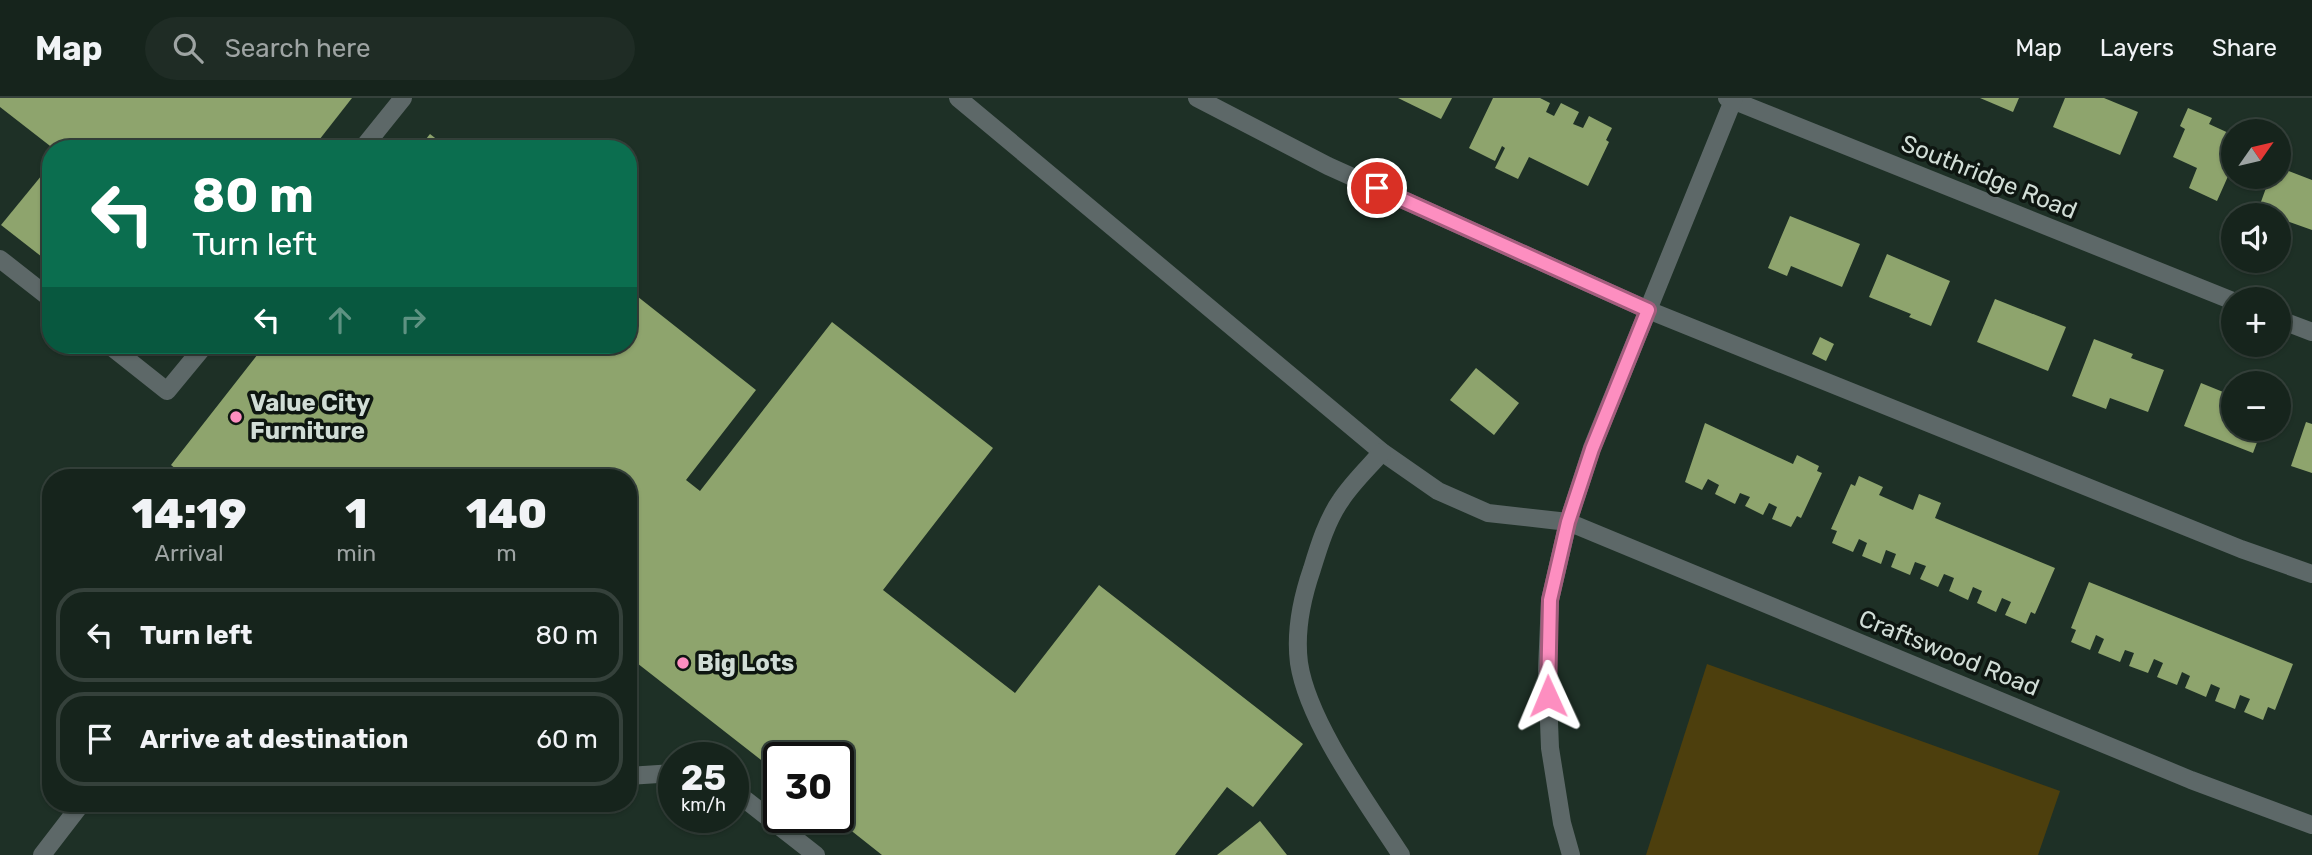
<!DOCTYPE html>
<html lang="en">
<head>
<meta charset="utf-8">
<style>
	:root { --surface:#16241c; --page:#1f2c25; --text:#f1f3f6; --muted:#9ea4a3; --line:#35413b }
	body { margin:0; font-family:Rubik,sans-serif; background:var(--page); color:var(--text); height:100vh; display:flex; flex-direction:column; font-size:26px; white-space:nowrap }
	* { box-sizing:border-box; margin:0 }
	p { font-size:23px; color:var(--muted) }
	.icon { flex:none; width:38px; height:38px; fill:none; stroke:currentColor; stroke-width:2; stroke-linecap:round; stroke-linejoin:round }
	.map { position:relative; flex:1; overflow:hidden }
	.drawer { position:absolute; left:42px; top:371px; width:595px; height:343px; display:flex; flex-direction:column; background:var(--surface); border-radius:28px; box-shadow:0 2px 5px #0004,0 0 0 2px var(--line) }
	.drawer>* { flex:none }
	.banner { position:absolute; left:42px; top:42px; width:595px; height:214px; border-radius:28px; box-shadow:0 2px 5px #0004,0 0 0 2px var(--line); background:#0b6e4f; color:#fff; overflow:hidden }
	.needle { width:46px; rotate:56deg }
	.buttons { position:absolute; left:2221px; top:21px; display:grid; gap:14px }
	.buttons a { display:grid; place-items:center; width:70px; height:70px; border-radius:50%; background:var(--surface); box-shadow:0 2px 5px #0004,0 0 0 2px var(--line); font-size:35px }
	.speed { position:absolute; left:658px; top:644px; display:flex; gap:14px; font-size:35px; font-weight:700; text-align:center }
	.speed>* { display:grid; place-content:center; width:91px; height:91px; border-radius:50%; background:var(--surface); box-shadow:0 2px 5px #0004,0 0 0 2px var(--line); line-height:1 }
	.speed small { font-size:18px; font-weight:400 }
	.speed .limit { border:4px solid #111; border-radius:10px; background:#fff; color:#111 }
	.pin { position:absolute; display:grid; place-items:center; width:60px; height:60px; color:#fff; margin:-30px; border:4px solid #fff; border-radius:50%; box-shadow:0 2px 7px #0007 }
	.me { position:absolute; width:77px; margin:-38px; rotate:359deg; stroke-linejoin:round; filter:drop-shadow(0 0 5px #0008) }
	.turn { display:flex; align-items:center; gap:24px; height:147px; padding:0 35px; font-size:32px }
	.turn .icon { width:91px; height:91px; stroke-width:2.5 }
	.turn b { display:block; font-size:49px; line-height:60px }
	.lanes { display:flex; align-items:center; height:66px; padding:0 35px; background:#0003; justify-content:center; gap:35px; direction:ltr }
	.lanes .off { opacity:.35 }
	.eta { display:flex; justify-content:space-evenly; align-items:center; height:119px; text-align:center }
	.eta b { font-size:42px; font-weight:800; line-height:49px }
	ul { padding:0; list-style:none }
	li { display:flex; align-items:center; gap:21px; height:94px; margin:0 14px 10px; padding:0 21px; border:4px solid var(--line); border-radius:28px }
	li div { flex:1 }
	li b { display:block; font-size:26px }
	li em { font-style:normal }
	header { display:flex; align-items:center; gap:42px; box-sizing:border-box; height:98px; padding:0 35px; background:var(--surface); border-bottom:2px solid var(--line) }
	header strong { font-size:33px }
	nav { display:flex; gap:38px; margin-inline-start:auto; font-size:24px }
	.search { width:490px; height:63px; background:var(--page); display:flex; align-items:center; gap:18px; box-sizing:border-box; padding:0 24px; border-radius:38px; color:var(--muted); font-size:26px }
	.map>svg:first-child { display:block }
	.green { fill:#4d3f0d }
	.building { fill:#8ea46d }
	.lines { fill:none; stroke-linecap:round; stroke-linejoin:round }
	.minor { stroke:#5d6868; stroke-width:18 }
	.route-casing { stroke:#a45c7d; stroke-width:18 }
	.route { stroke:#fd8ec0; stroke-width:12 }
	.poi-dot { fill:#fd8ec0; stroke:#0e1611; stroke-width:2.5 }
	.labels { text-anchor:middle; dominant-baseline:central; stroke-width:7; stroke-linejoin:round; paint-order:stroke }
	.street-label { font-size:24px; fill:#d1ddd6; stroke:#0e1611 }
	.poi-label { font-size:24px; font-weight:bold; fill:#d1ddd6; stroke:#0e1611; text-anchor:start }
</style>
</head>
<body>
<header>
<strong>Map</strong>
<div class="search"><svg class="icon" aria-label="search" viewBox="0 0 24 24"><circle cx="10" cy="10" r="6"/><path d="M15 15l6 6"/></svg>Search here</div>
<nav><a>Map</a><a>Layers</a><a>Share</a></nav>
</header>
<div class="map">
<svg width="2312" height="757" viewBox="0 0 2312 757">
	<rect width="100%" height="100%" fill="#1e3026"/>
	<polygon class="green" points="1707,566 2060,693 2038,757 1646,757"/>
	<g class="building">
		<polygon points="0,0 352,0 312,51 54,51 0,9"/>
		<polygon points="1398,0 1452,0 1441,21"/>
		<polygon points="1493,0 1540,0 1550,5 1546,14 1554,18 1561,5 1579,14 1573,26 1583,30 1589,18 1612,30 1606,42 1609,44 1588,88 1529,59 1518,81 1495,70 1505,50 1502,48 1495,63 1469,50"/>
		<polygon points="1980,0 2019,0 2013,14"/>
		<polygon points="2065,0 2104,0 2138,14 2120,57 2053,29"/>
		<polygon points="2188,10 2212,20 2209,26 2233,37 2233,67 2217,103 2189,90 2197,70 2173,59 2185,31 2180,28"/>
		<polygon points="430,36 449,51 418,51"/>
		<polygon points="51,66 51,166 1,127"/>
		<polygon points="2278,69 2312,82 2312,132 2278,120 2278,117 2258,112 2270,79 2278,79"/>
		<polygon points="1790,118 1860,146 1842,189 1791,168 1787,178 1768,170"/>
		<polygon points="1887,156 1950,183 1931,228 1909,219 1911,216 1869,199"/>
		<polygon points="628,191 756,292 686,382 700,393 832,224 993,350 883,492 1015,595 1099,487 1303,646 1253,709 1227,689 1175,757 882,757 834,719 838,719 838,660 779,660 779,676 628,558 628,380 187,380 171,367 265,247 628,247"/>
		<polygon points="1995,201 2066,229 2048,273 1977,244"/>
		<polygon points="1820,239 1834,246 1826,263 1812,256"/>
		<polygon points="2094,241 2133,256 2131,260 2164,272 2148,314 2110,300 2106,311 2072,298"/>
		<polygon points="1476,270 1519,305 1494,337 1450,302"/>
		<polygon points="2201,285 2233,298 2233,331 2262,331 2253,355 2184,328"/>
		<polygon points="2306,324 2312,326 2312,375 2291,368"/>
		<polygon points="1705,325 1793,366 1797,357 1819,368 1817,373 1822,375 1801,420 1797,418 1791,429 1772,421 1777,409 1769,405 1763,417 1745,408 1750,399 1740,395 1735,406 1715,396 1719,387 1708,381 1702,392 1685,384"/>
		<polygon points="1859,378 1883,389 1879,397 1913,412 1919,396 1941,405 1935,420 2055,470 2035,516 2031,514 2026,526 2005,517 2011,504 2002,500 1996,514 1977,505 1982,493 1973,489 1968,502 1949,493 1954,480 1944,476 1938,489 1920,481 1926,468 1915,464 1910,477 1891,469 1896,456 1886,452 1881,466 1862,458 1867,445 1859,441 1853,454 1832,445 1837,433 1831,431 1851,386 1855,388"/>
		<polygon points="2089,484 2293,566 2275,612 2268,609 2263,622 2244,614 2250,601 2240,597 2235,611 2215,603 2220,590 2211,586 2206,599 2185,590 2190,578 2182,574 2177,587 2157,579 2163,565 2154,561 2148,575 2129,568 2134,555 2125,552 2120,564 2098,555 2104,541 2096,537 2090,552 2071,544 2076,532 2071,530"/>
		<polygon points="1260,723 1287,757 1217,757"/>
	</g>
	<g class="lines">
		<g class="minor">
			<polyline points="958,0 1382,354 1438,393 1488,415 1568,424 2191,682 2312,727"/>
			<polyline points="1197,0 1328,68 1648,212 2241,451 2312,476"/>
			<polyline points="1727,0 2233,203"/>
			<polyline points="362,51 403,0"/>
			<polyline points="0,161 51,201"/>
			<polyline points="2278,221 2312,234"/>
			<polyline points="109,247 167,293 205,247"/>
			<path d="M1382,354c-13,15 -30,31 -41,48 -14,20 -22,46 -29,69 -10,29 -17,63 -13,94 9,60 69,141 102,192"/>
			<polyline points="628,678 674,675"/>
			<polyline points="733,692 816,757"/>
			<polyline points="42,757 82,705"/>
			<polyline points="1571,757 1562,725 1550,650 1547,572 1550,502 1568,424 1592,350 1734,0"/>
		</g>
	</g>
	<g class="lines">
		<defs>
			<polyline id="route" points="1377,90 1648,212 1592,351 1568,424 1550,502 1548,598"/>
		</defs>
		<use href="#route" class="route-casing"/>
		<use href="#route" class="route"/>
	</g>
	<g class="poi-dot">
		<circle cx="236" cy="319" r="7"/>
		<circle cx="683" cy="565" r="7"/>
	</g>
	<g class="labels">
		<g class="street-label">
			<text transform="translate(1989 79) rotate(22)">Southridge Road</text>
			<text transform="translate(1949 555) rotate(22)">Craftswood Road</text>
		</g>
		<g class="poi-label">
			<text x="250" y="305">Value City<tspan x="250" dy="28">Furniture</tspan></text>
			<text x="697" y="565">Big Lots</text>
		</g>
	</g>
</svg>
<div class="buttons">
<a><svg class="needle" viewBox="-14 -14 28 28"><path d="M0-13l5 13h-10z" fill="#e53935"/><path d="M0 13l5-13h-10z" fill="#9ea4a3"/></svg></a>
<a><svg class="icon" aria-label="sound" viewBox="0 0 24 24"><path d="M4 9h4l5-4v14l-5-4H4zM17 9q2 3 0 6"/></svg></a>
<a>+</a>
<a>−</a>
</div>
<div class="speed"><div>25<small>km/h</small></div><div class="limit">30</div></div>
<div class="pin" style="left:1377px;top:90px;background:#d93025"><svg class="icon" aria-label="arrive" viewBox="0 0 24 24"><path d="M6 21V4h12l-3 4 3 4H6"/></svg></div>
<svg class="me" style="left:1548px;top:598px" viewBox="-20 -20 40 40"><path d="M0-17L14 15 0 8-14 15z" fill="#fd8ec0" stroke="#fff" stroke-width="4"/></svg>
<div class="banner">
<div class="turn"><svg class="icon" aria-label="left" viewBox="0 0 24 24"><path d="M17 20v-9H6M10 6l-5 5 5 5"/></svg><div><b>80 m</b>Turn left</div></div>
<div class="lanes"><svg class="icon" aria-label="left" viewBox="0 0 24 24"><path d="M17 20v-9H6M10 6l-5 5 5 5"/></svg><svg class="icon off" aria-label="ahead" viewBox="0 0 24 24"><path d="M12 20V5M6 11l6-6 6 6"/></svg><svg class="icon off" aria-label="right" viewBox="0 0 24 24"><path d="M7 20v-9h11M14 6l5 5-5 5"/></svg></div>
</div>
<section class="drawer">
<div class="eta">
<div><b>14:19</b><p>Arrival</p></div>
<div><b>1</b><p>min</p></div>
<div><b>140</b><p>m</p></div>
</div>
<ul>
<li><svg class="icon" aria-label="left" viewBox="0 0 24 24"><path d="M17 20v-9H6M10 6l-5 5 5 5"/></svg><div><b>Turn left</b></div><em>80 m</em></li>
<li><svg class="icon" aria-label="arrive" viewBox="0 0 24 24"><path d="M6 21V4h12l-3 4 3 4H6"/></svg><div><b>Arrive at destination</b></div><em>60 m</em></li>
</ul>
</section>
</div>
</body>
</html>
